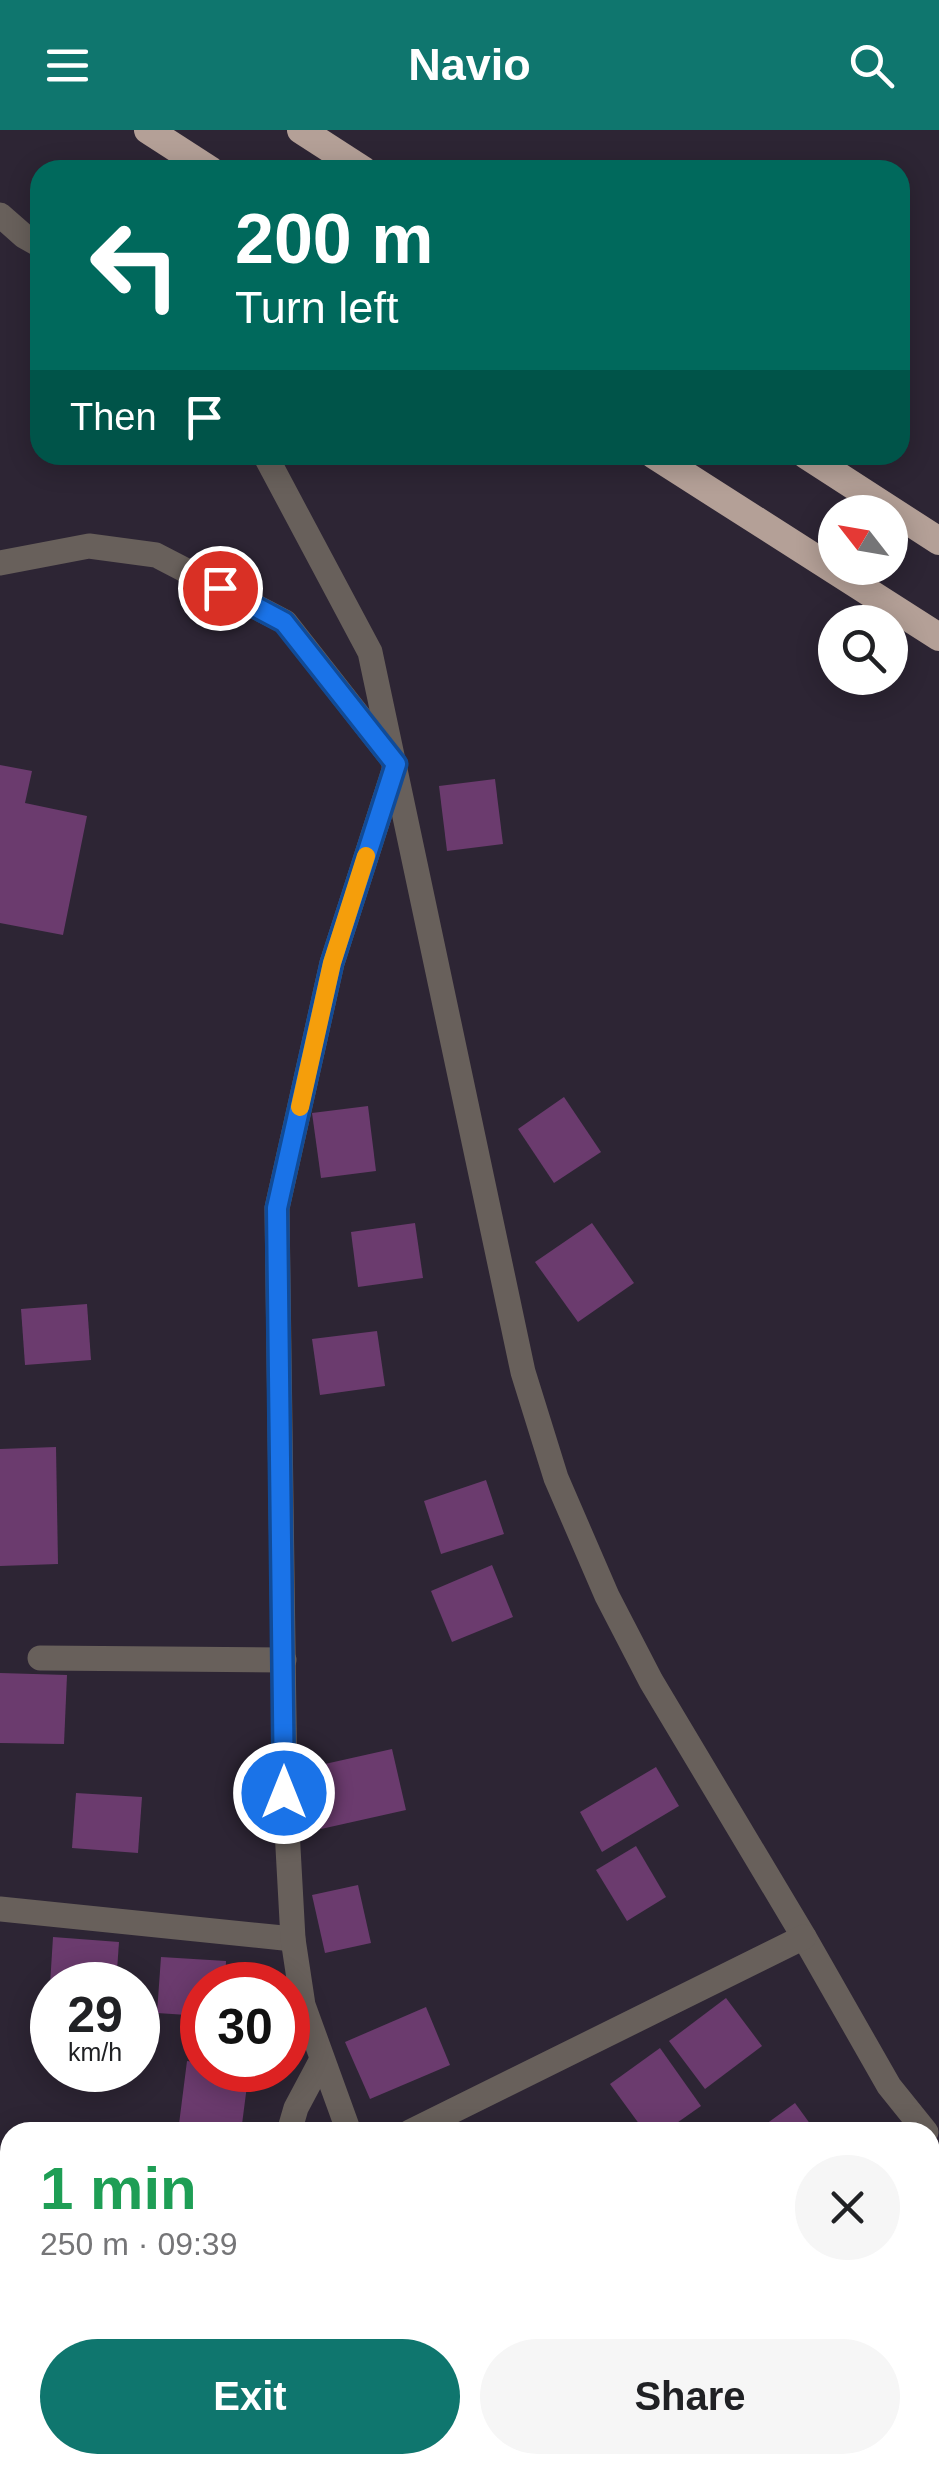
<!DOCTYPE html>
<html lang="en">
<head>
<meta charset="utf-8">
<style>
	:root { --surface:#fff; --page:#f6f6f6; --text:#202124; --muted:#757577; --accent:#0f766e }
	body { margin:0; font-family:Arial,sans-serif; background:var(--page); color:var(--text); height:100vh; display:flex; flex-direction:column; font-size:38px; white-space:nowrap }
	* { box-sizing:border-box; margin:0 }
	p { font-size:32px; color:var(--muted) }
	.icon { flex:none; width:55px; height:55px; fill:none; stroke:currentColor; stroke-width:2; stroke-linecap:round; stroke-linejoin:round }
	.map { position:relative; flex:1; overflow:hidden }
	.side { position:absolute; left:0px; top:1992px; width:940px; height:352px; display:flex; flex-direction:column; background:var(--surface); border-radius:30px 30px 0 0; box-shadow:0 5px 25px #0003 }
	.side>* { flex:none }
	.banner { position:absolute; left:30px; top:30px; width:880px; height:305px; border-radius:30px; box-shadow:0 5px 25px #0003; background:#00695c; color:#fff; overflow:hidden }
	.needle { width:65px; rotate:301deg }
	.controls { position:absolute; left:818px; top:365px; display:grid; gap:20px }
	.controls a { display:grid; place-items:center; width:90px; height:90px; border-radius:50%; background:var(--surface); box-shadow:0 5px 25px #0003; font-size:50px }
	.speed { position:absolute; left:30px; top:1832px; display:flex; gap:20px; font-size:50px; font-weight:700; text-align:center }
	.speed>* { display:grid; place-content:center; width:130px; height:130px; border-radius:50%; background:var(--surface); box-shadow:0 5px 25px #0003; line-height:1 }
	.speed small { font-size:25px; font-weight:400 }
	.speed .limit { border:15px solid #d22; background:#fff; color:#111 }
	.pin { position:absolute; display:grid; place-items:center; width:85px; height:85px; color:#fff; margin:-42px; border:5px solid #fff; border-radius:50%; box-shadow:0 2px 10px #0007 }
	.me { position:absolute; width:110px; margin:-55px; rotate:0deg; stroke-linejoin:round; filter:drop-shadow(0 0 8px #0008) }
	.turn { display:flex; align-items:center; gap:35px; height:210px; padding:0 40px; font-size:45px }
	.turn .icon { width:130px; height:130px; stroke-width:2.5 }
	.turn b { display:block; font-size:70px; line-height:85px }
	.then { display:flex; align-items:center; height:95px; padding:0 40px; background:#0003; gap:20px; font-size:38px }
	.round { display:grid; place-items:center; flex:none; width:105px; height:105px; border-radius:52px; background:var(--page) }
	.head { display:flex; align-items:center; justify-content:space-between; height:170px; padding:0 40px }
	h1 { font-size:60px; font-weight:600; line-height:75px; color:#1e9e55 }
	.action { display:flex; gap:20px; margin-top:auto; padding:20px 40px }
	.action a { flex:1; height:115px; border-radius:60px; background:var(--accent); color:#fff; font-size:40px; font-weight:600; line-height:115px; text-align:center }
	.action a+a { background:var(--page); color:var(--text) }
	header { display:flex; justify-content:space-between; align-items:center; height:130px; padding:0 40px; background:var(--accent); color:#fff; font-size:45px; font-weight:600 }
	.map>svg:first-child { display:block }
	.building { fill:#6b3b6e }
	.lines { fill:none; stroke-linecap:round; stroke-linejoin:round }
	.service { stroke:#68605b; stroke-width:20 }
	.minor { stroke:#68605b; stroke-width:25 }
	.trunk { stroke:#b4a097; stroke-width:28 }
	.route-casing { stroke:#114b97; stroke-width:25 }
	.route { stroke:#1a73e8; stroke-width:18 }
	.slow { stroke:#f59e0b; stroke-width:18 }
</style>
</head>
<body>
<header><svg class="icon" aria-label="menu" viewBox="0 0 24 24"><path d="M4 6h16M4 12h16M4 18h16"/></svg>Navio<svg class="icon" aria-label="search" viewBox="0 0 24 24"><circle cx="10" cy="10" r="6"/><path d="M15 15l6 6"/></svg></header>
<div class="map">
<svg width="939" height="2343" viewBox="0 0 939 2343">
	<rect width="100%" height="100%" fill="#2d2534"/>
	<g class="building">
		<polygon points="0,635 32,641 25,673 87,686 63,805 0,793"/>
		<polygon points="495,649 503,714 447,721 439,656"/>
		<polygon points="564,967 601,1022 554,1053 518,999"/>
		<polygon points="368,976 376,1041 321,1048 312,983"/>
		<polygon points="415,1093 423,1148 358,1157 351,1102"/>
		<polygon points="592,1093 634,1153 578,1192 535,1132"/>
		<polygon points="87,1174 91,1230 25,1235 21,1179"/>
		<polygon points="377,1201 385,1256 320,1265 312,1209"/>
		<polygon points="56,1317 58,1434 0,1436 0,1319"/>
		<polygon points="486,1350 504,1404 441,1424 424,1371"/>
		<polygon points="492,1435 513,1487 452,1512 431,1461"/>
		<polygon points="0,1543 67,1545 64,1614 0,1613"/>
		<polygon points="392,1619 406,1680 321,1699 307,1638"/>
		<polygon points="656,1637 679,1676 602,1722 580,1682"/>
		<polygon points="76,1663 142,1667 138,1723 72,1718"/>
		<polygon points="636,1716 666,1767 627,1791 596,1740"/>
		<polygon points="358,1755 371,1813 325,1823 312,1765"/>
		<polygon points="53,1807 119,1812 116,1855 50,1855"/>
		<polygon points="161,1827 226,1831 225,1855 202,1855 202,1886 157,1883"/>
		<polygon points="726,1868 762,1916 705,1959 669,1911"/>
		<polygon points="426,1877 450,1935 370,1969 345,1912"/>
		<polygon points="660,1918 701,1976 664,2002 645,2002 610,1954"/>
		<polygon points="187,1931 202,1933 202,1940 249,1940 241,2002 178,2002"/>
		<polygon points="795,1973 816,2002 755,2002"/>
		<polygon points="939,2162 939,2225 930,2233 930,2170"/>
		<polygon points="344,2335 434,2335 430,2343 341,2343"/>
		<polygon points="625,2335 679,2335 665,2343 629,2343"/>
	</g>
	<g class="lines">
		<polyline class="service" points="0,2038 10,2039"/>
		<g class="minor">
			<polyline points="0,85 24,106 40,115"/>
			<polyline points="265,325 370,522 523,1242 556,1348 607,1466 651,1551 804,1807 889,1956 926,2002"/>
			<polyline points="0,433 89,416 156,425 285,492 390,626"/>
			<polyline points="40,1528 284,1530"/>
			<polyline points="0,1779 293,1809"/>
			<polyline points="289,2002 296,1978 321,1931"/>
			<polyline points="349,2002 303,1875 293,1809 285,1663 277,1078 332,833 395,637"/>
			<polyline points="410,2002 804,1807"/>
			<polyline points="930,2313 939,2327"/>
			<polyline points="252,2343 252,2335"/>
			<polyline points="514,2343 521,2335"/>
		</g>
		<g class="trunk">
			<polyline points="148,0 210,40"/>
			<polyline points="301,0 363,40"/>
			<polyline points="654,325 939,507"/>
			<polyline points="806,325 939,411"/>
		</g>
	</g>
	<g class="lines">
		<defs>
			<polyline id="route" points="220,458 284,492 396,634 332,833 277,1078 284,1663"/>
		</defs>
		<use href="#route" class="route-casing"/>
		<use href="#route" class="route"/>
		<polyline class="slow" points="300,977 332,833 366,726"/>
	</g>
</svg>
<div class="controls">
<a><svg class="needle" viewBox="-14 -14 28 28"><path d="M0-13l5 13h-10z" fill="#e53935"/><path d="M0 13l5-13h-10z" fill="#757577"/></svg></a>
<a><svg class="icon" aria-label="search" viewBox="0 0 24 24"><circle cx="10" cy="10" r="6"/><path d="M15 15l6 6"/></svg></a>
</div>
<div class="speed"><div>29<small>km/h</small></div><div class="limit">30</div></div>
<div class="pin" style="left:220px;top:458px;background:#d93025"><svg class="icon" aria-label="arrive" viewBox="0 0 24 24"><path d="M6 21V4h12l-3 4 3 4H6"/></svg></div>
<svg class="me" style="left:284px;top:1663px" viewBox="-20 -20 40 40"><circle r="17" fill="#1a73e8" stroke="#fff" stroke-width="3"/><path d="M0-11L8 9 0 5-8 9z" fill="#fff"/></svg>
<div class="banner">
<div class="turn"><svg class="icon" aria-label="left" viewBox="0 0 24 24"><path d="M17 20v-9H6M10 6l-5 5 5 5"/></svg><div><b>200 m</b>Turn left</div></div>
<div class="then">Then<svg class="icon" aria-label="arrive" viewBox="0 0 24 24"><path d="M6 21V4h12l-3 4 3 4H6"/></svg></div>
</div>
<section class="side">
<div class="head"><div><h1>1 min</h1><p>250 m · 09:39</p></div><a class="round"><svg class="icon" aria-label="close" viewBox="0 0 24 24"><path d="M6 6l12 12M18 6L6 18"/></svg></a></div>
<div class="action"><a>Exit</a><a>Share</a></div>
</section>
</div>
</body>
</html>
